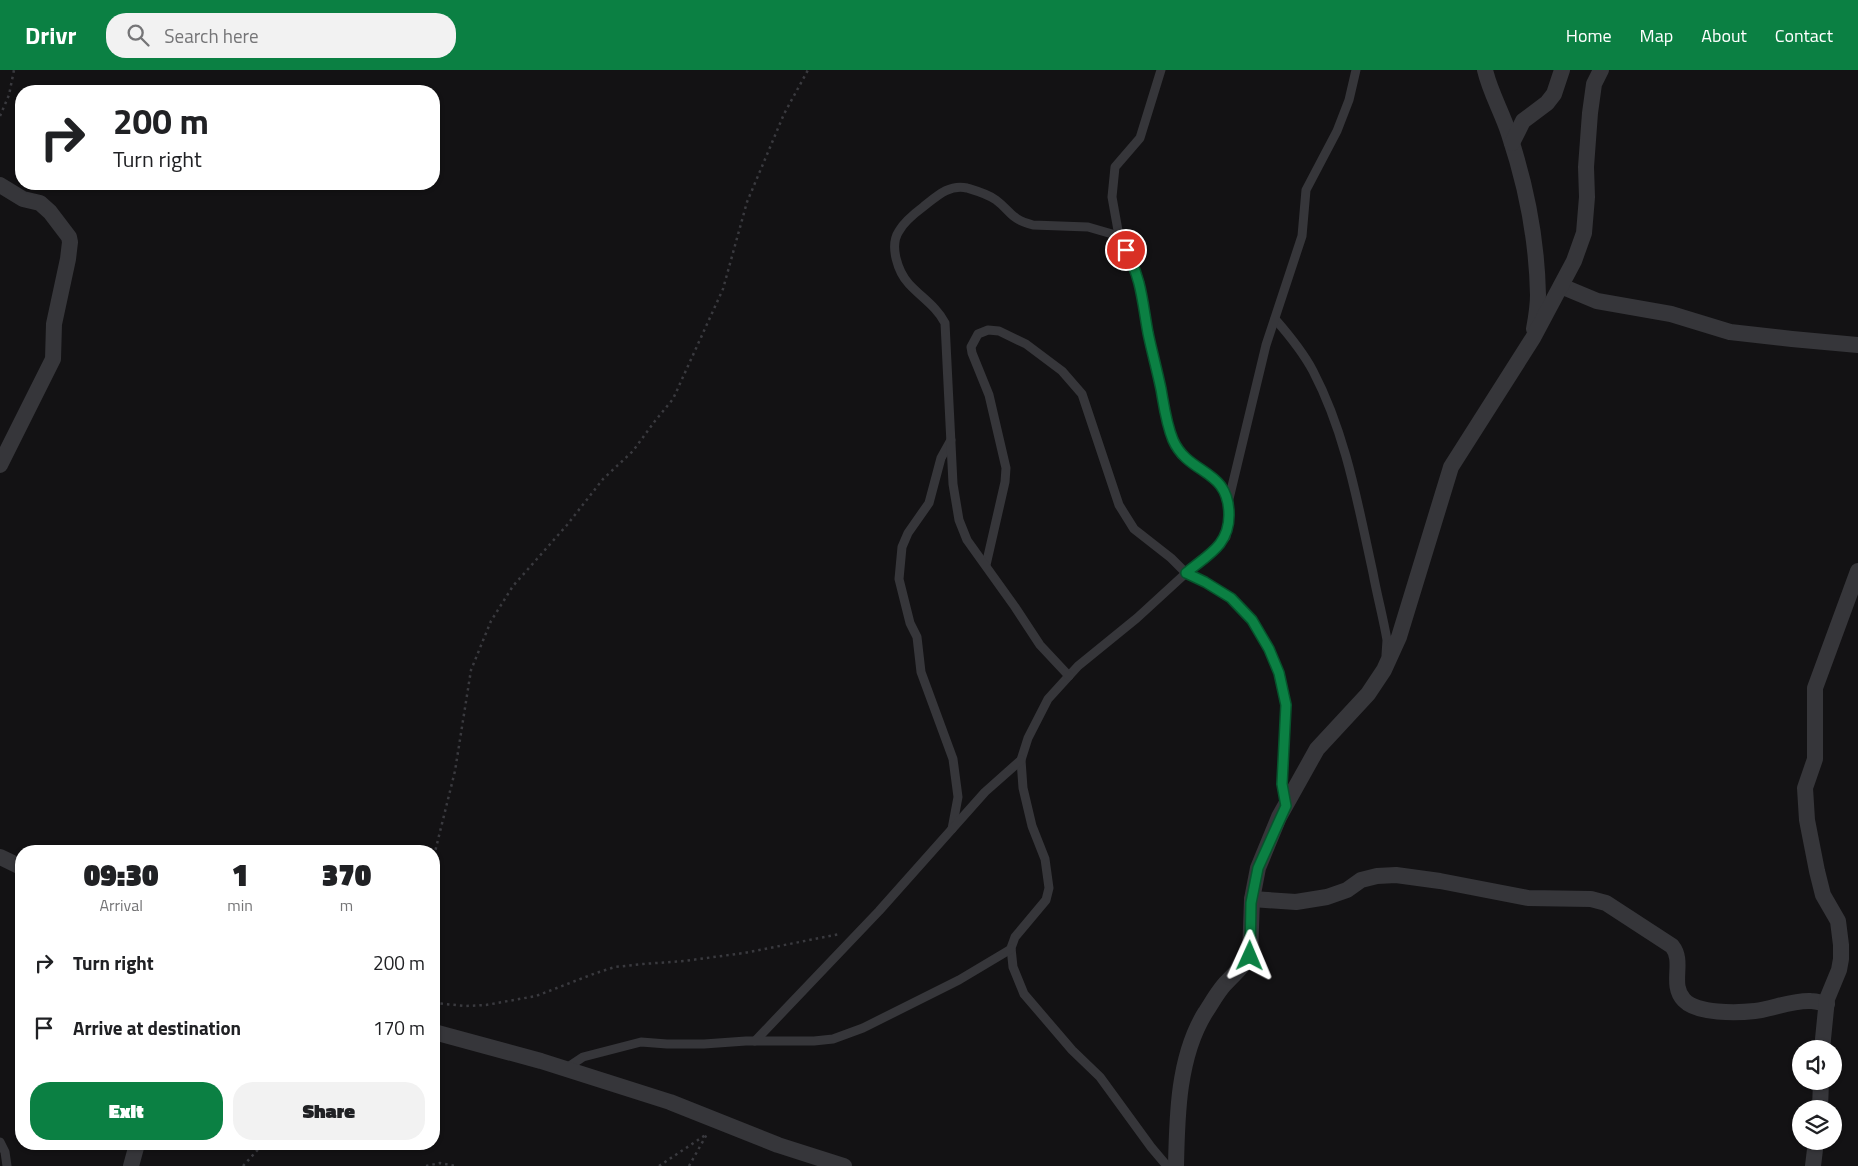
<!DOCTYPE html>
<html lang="en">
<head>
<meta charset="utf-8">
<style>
	:root { --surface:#fff; --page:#f2f2f2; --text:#202124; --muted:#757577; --accent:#0b8043 }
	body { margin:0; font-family:"Titillium Web",sans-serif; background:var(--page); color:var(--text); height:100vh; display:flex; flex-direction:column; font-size:19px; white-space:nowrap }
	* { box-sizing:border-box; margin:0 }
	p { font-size:16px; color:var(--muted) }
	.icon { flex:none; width:28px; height:28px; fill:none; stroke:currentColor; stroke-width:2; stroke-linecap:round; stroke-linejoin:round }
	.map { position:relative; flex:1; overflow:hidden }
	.side { position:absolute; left:15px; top:775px; width:425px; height:305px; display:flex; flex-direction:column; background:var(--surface); border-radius:20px; box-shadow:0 1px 4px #0004 }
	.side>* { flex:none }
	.hud { position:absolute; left:15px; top:15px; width:425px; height:105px; border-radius:20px; box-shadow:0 1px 4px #0004; background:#fff; color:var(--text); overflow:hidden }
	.controls { position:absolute; left:1792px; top:970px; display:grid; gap:10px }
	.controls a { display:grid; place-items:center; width:50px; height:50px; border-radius:50%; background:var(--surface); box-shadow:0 1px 4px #0004; font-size:25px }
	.pin { position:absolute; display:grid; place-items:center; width:42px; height:42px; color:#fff; margin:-21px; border:2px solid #fff; border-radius:50%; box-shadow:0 1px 5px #0007 }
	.me { position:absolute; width:55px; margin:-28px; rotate:1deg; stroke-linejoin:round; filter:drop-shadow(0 0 4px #0008) }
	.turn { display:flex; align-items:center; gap:18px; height:105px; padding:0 15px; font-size:22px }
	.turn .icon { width:65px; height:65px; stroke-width:2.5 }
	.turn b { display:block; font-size:35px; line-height:42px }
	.eta { display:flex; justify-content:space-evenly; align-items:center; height:85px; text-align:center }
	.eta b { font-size:30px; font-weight:800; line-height:35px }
	.button { display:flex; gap:10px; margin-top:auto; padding:10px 15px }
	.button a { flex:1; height:58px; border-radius:20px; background:var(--accent); color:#fff; font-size:20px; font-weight:800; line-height:58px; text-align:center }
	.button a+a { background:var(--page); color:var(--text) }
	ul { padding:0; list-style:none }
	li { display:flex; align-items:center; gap:15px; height:65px; padding:0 15px }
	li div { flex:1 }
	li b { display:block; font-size:19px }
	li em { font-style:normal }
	header { display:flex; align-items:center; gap:30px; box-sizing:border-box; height:70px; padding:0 25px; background:var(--accent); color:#fff }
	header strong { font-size:24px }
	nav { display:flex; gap:28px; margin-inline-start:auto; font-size:18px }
	.search { width:350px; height:45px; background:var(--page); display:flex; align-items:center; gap:12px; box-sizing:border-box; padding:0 18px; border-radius:20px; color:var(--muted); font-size:19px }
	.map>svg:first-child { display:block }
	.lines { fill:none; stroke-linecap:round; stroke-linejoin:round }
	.path { stroke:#3a3a3f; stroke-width:2.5; stroke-dasharray:2.5 4; stroke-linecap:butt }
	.lane { stroke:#36363a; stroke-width:9 }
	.street { stroke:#36363a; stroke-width:16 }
	.route-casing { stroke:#07532c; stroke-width:12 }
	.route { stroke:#0b8043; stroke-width:9 }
</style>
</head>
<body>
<header>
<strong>Drivr</strong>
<div class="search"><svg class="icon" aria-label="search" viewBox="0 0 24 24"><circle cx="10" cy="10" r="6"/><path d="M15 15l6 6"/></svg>Search here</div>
<nav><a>Home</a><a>Map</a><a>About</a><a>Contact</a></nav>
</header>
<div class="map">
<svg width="1858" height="1096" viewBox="0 0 1858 1096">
	<rect width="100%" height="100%" fill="#131214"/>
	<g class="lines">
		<g class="path">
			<polyline points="0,46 9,25 14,0"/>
			<polyline points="434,786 455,701 471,600 491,551 513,516 567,455 603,409 633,381 655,351 673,329 723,219 747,132 784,44 808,0"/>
			<polyline points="434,933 466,936 486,935 536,926 596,903 615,897 643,894 684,891 744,883 840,864"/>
			<polyline points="243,1096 263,1074"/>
			<polyline points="426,1096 440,1093 456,1096"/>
			<polyline points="659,1096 707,1064"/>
			<polyline points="689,1096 707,1064"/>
		</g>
		<g class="lane">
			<polyline points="1161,0 1140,68 1115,97 1112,127 1119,166 1134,195 1140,213 1148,263 1169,360 1181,385 1209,404 1222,416 1228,429 1229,446 1226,467 1216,478 1197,493 1137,548 1078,596 1048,629 1028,668 1021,690 1023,718 1032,756 1045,789 1049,818 1046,830 1015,867 1011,878 1013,897 1024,924 1072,980 1100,1007 1151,1077 1167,1096"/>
			<path d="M1275,249c14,16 28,33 38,52 33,63 45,134 60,202 4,22 10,44 14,67l-1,15"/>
			<polyline points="951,370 941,388 929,433 908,463 902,477 899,509 910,553 917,567 921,602 953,689 958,727 952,759"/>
			<polyline points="1228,433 1266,275 1302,166 1306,120 1337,61 1349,30 1356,0"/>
			<polyline points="986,495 1005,412 1006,398 989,325 972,283 971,277 978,264 988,260 999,261 1026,274 1062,301 1082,324 1119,435 1134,459 1171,488 1186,503 1205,511 1231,528 1252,551 1269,579 1279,603 1286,635 1282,714 1285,734"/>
			<path d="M1069,606l-29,-31 -25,-38 -48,-67 -8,-20 -6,-36 -8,-161c-8,-16 -23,-25 -36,-39 -11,-12 -20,-38 -10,-53 5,-9 16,-18 24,-24 14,-11 26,-23 44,-19 10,3 21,6 29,12 16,12 14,19 37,25l55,2 31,9"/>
			<polyline points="755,971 879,841 985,722 1021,690"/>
			<polyline points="565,999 583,987 641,972 667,974 704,974 746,971 814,971 833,969 863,958 959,910 1011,879"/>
			<polyline points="0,1072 5,1082 7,1096"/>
		</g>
		<g class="street">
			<path d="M1485,0c5,22 17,42 24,64 17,51 28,107 29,161 0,11 -2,23 -4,34"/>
			<polyline points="1512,73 1523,51 1547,33 1554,24 1562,0"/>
			<polyline points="0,115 23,129 40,133 50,142 69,167 70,172 68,189 54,254 53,289 0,395"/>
			<polyline points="1561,216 1597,231 1671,244 1730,262 1792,269 1858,275"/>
			<polyline points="0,787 21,797"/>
			<path d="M1252,829l44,3 31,-5 20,-7 14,-10 16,-4 19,-1 44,6 88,17 63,1 15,4 66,43c13,16 -3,38 12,54 13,14 53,13 71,11 18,-2 37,-11 56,-10 5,0 11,2 16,3"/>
			<polyline points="434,962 541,991 670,1032 778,1075 844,1096"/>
			<polyline points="1822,979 1827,929 1839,900 1841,889 1841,875 1838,851 1823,825 1817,801 1807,750 1805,718 1815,689 1815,618 1858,501"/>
			<polyline points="1820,1039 1821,1011"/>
			<polyline points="131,1096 137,1074"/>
			<path d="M1176,1096c1,-50 2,-109 29,-153 6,-9 12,-20 19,-28 9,-10 19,-18 26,-29l2,-57 6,-31 21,-51 38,-68 51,-55 16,-24 15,-33 52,-170 82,-129 41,-77 10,-28 3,-36 -1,-30 4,-54 4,-29 7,-14"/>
			<polyline points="1813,1096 1816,1071"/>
		</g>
	</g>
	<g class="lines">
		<defs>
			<path id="route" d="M1126,180c16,31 16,50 22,83 4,19 9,37 13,56 3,17 5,34 12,51 16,36 56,28 56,75 0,31 -22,40 -43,58l19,9 26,16 21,22 17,29 10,24 7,32 -4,79 4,22 -28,62 -7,35 -1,53"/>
		</defs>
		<use href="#route" class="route-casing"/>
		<use href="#route" class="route"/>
	</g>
</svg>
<div class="controls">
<a><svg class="icon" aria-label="sound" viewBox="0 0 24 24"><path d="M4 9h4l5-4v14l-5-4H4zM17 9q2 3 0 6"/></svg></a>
<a><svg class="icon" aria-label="layers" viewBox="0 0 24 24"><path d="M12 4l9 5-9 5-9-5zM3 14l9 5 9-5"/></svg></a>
</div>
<div class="pin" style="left:1126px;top:180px;background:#d93025"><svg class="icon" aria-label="arrive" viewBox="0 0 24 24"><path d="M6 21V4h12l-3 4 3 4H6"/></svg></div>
<svg class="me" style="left:1250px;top:886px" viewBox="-20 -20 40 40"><path d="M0-17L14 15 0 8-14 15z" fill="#0b8043" stroke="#fff" stroke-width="4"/></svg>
<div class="hud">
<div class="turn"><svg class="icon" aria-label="right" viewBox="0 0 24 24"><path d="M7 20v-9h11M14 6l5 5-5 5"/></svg><div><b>200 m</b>Turn right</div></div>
</div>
<section class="side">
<div class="eta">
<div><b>09:30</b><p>Arrival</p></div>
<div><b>1</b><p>min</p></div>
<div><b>370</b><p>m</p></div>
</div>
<ul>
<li><svg class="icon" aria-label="right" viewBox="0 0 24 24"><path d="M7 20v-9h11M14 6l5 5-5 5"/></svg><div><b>Turn right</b></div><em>200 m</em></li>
<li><svg class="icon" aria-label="arrive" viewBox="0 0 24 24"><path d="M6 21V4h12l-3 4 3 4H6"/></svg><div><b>Arrive at destination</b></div><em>170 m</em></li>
</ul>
<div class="button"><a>Exit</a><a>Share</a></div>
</section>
</div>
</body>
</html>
